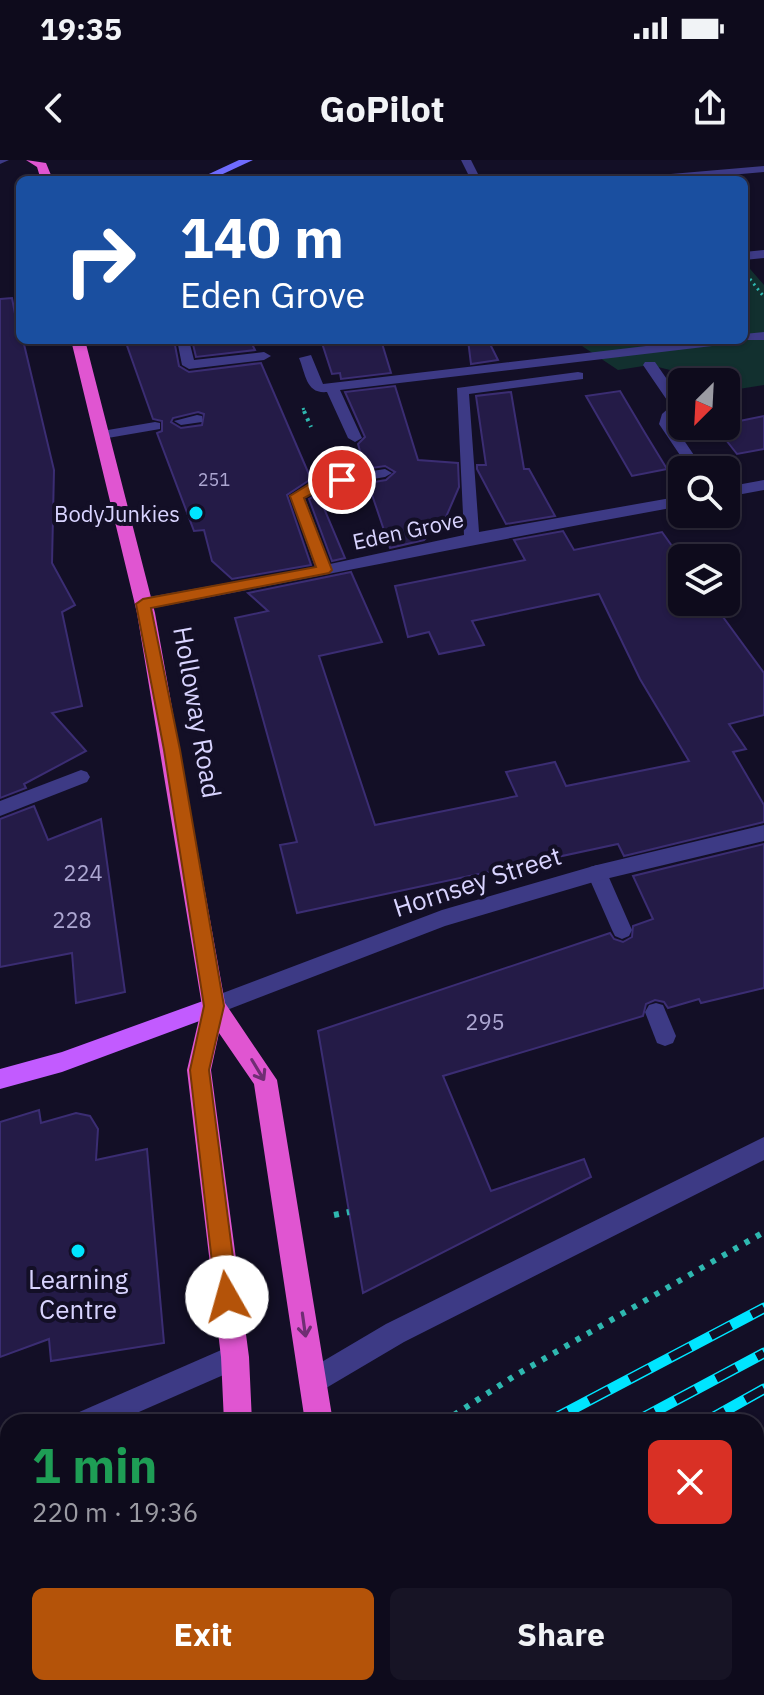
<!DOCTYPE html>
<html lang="en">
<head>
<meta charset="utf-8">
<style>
	:root { --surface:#0e0b1c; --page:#171425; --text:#f1f3f6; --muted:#9b9ba3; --line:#2e2b3b; --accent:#b45309 }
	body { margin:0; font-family:"IBM Plex Sans",sans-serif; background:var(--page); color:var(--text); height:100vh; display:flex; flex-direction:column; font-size:30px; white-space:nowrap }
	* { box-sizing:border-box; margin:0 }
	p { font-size:26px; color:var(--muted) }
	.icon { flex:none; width:44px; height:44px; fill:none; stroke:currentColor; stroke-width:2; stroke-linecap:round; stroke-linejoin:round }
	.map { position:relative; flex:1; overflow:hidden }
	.sheet { position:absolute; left:0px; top:1254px; width:764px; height:282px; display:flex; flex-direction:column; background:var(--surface); border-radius:24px 24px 0 0; box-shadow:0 2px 6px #0004,0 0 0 2px var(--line) }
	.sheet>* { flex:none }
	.top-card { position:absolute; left:16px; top:16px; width:732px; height:168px; border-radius:12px; box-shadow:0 2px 6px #0004,0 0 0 2px var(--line); background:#1a4fa0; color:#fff; overflow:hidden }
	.needle { width:52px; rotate:204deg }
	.tools { position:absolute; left:668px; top:208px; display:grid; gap:16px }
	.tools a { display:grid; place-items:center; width:72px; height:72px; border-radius:12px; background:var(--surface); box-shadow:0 2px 6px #0004,0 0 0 2px var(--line); font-size:40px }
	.pin { position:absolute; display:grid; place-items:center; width:68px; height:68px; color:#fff; margin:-34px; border:4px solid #fff; border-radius:50%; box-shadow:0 2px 8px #0007 }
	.me { position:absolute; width:88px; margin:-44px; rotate:353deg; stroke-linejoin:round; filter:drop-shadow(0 0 6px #0008) }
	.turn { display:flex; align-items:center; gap:28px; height:168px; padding:0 32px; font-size:36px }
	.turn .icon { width:104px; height:104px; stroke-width:2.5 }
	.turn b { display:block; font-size:56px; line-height:68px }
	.round { display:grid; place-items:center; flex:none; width:84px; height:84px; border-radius:12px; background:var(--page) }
	.overview { display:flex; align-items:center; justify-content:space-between; height:136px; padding:0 32px }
	h1 { font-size:48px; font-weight:700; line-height:60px; color:#1e9e55 }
	.cta { display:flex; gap:16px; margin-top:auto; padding:16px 32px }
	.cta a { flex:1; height:92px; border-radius:12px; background:var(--accent); color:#fff; font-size:32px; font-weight:700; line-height:92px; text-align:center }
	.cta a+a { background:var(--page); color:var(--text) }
	.status { display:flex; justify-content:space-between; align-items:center; height:56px; padding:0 40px; background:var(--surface); direction:ltr }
	.status svg { height:22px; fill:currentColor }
	header { display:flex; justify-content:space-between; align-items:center; height:104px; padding:0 32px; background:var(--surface); font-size:36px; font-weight:700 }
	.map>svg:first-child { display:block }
	.green { fill:#12302f }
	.building { fill:#241b47; stroke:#3b2d73; stroke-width:2; fill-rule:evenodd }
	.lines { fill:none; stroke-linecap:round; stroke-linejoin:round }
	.path-far2 { stroke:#2fb8b0; stroke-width:3; stroke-dasharray:2 4; stroke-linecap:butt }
	.path-far1 { stroke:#2fb8b0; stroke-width:4; stroke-dasharray:3 5; stroke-linecap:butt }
	.path { stroke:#2fb8b0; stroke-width:6; stroke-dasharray:5 8; stroke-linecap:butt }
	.service { fill:#3d3a85; fill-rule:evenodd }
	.minor { fill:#3d3a85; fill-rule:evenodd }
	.secondary { fill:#6f6bff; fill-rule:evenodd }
	.primary { fill:#c25bff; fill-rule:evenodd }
	.trunk { fill:#e055d1; fill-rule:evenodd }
	.rail-casing { stroke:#00e5ff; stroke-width:11 }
	.rail { stroke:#130f26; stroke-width:8; stroke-dasharray:23; stroke-linecap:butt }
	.oneway { stroke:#6f2e73 }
	.route { fill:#b45309; stroke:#753606; stroke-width:2 }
	.poi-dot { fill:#00e5ff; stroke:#130f26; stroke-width:3 }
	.labels { text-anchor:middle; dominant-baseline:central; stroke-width:8; stroke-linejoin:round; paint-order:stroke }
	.far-number-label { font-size:18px; fill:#aca6d1 }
	.far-poi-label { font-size:22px; fill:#d9d4ff; stroke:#130f26; text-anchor:end }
	.far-street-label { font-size:22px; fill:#d9d4ff; stroke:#130f26 }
	.number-label { font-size:22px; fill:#aca6d1 }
	.street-label { font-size:26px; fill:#d9d4ff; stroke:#130f26 }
	.poi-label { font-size:26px; fill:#d9d4ff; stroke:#130f26 }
</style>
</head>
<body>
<div class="status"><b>19:35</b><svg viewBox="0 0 49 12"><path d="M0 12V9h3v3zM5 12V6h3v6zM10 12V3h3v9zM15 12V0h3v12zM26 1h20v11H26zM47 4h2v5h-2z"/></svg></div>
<header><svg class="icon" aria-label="back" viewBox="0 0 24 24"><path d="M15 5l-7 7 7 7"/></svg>GoPilot<svg class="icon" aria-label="share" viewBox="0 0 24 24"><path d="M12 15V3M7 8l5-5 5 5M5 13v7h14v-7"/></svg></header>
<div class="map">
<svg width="764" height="1535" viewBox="0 0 764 1535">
	<rect width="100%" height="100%" fill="#130f26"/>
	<polygon class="green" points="744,102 764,125 764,225 726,231 726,222 700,222 689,208 670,210 650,205 618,210 579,184 611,180 744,180 744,131 750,130 744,122"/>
	<g class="building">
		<polygon points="12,138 20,180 23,180 54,310 52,403 75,445 62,452 82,546 52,553 86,591 24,624 26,628 0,638 0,139"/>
		<path d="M125,180h49l5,26 10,6 72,-9 50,116 -24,16 24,70 -79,14 -20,-18 -8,-31 -10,1 -37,-98 5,-2v-10l-9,-2zM198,252l6,2 -2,11 -21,3 -10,-6 2,-4z"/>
		<polygon points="192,180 250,180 255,190 196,197"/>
		<polygon points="321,180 381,180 391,213 341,219 340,213 332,214"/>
		<polygon points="468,180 488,180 498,200 471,204"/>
		<polygon points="395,226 418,300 458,303 459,327 446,357 424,380 390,388 368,323 386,320 395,312 385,306 365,309 358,284 365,277 345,232"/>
		<polygon points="620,231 645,273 667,309 632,316 586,236"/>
		<polygon points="511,232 524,309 529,309 555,356 506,364 477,309 477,305 486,305 476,236"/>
		<polygon points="764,256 764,289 737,294 715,266"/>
		<polygon points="318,334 345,398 332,401 309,339"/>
		<polygon points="563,371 574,390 662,372 682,400 682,442 712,442 764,513 764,555 729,564 746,589 733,592 764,645 764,662 624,696 618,684 297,753 280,685 297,682 235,458 268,451 248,433 351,412 382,482 319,496 375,665 517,636 506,612 555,602 566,626 689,601 640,519 599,434 472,461 484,485 439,494 429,472 408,477 395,426 525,400 514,380"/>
		<polygon points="34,646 48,680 101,659 125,832 76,843 72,793 0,807 0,659"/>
		<polygon points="764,684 764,828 701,843 699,839 668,848 664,842 655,840 646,844 643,856 443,916 491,1031 584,999 591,1017 363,1133 318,871 610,773 614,779 623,782 632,777 633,766 653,759 633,716"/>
		<polygon points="39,950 41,963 76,953 90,956 98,969 96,1000 147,989 164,1183 51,1201 49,1179 0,1197 0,962"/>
	</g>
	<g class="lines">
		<g class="path-far2">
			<polyline points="750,119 764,137"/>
			<polyline points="303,248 305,253"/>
		</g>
		<polyline class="path-far1" points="304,251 311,267"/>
		<g class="path">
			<polyline points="334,1055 349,1052"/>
			<polyline points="443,1262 516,1215 764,1072"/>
			<polyline points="0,1508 8,1503"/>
		</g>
		<g class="service">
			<polygon points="764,172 764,180 739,180 744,180 744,174"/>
			<polygon points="177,180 189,180 194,200 264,192 271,196 264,200 189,209 182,205"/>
			<path d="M697,180h38l-6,4 -389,46 22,48 -7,4 -7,-4 -21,-46c-21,2 -21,-17 -28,-34l12,-3 12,29z"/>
			<polygon points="645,202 655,202 682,241 682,251 675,256 673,264 704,310 690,310 659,264 662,254 671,246 643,205"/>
			<polygon points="197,255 202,256 202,262 181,265 174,261"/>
			<polygon points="155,262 160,263 160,269 102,279 95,275 102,271"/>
			<polygon points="81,610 87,612 90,617 87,622 0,656 0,641"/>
			<polygon points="597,705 604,707 607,713 632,770 629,776 622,779 615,776 612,770 587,713 590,707"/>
			<polygon points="656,843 663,845 676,876 673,883 665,886 657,883 645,852 649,845"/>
			<polygon points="764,977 764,1000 404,1182 321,1231 312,1235 303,1231 299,1222 303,1213 386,1164"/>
			<polygon points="235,1184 244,1188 248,1197 244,1206 116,1262 73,1262 77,1253"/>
			<polygon points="8,1284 8,1310 0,1313 0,1287"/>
		</g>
		<g class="minor">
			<polygon points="0,0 9,0 0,4"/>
			<polygon points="461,0 471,0 481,20 471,20"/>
			<polygon points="764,6 764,12 674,20 631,20 636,17"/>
			<polygon points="764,90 764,98 744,100 744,92"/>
			<path d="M578,212l5,1v6l-114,15 10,138 203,-36v10c-180,32 -359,70 -539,104l-8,-6 8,-6 172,-31 -25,-71 26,-16 69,-11 7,4 -7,4 -60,10 -20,11 25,66 134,-29 -7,-147z"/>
			<polygon points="764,320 764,330 726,337 726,327"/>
			<polygon points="764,665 764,681 597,721 445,766 214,855 207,853 204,846 207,839 442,750 597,705"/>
		</g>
		<polygon class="secondary" points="239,0 253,0 210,20 196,20"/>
		<polygon class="primary" points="214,837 221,839 224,846 221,853 62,912 0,929 0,909 62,892"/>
		<g class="trunk">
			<polygon points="26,0 46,3 53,20 41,20 37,7"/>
			<polygon points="71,180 85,180 155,453 225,843 277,920 333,1262 305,1262 254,924 219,873 211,910 249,1197 252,1262 224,1262 221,1197 187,910 202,846 137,453"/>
			<polygon points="244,1528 276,1528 277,1535 245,1535"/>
			<polygon points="347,1528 379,1528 381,1535 349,1535"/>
		</g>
		<defs>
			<g id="rail">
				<polyline points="548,1262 764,1148"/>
				<polyline points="635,1262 764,1193"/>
				<polyline points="705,1262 764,1229"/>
				<polyline points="756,1282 764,1277"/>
				<polyline points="73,1535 85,1528"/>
				<polyline points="162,1535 174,1528"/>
				<polyline points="235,1535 247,1528"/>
				<polyline points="329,1535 340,1528"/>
			</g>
		</defs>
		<use href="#rail" class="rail-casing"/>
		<use href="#rail" class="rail"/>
	</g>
	<defs><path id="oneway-shaft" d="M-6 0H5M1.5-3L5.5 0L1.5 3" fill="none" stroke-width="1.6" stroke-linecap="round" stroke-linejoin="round" transform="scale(2)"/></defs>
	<g class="oneway">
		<use href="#oneway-shaft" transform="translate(258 910) rotate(59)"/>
		<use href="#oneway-shaft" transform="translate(304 1165) rotate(82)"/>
	</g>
	<polygon class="route" points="342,316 349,320 347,323 324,327 304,338 332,410 329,413 151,448 180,590 224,846 209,910 238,1137 235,1144 227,1148 219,1144 216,1137 190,910 204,846 164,590 136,444 143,439 316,407 290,336 316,320"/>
	<g class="poi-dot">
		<circle cx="196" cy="353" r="8"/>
		<circle cx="78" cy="1091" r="8"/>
	</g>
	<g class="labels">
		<g class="far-number-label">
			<text x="214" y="319">251</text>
		</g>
		<g class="far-poi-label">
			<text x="180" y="353">BodyJunkies</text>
		</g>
		<g class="far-street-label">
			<text transform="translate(408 370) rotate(-12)">Eden Grove</text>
		</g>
		<g class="number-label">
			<text x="83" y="712">224</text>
			<text x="72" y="759">228</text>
			<text x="485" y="861">295</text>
		</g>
		<g class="street-label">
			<text transform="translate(198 552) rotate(80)">Holloway Road</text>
			<text transform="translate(477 721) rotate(-18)">Hornsey Street</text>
		</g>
		<g class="poi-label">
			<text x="78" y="1119">Learning<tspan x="78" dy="30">Centre</tspan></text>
		</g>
	</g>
</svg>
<div class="tools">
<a><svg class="needle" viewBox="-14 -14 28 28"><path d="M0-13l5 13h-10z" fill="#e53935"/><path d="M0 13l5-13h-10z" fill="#9b9ba3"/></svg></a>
<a><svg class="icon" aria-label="search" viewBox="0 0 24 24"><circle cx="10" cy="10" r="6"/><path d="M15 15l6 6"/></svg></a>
<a><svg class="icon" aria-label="layers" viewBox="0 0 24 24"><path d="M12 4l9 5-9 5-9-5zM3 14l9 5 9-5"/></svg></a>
</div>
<div class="pin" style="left:342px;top:320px;background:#d93025"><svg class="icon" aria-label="arrive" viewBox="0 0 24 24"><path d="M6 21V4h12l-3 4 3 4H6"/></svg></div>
<svg class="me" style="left:227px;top:1137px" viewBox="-20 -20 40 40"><circle r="19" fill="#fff"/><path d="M0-13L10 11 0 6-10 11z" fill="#b45309"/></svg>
<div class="top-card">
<div class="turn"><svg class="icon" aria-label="right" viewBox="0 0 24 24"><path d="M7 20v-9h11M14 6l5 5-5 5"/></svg><div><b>140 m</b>Eden Grove</div></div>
</div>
<section class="sheet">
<div class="overview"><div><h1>1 min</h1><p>220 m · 19:36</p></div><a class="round" style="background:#d93025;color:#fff"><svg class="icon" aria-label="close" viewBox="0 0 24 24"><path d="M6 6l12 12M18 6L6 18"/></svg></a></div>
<div class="cta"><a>Exit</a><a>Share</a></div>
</section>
</div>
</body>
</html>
